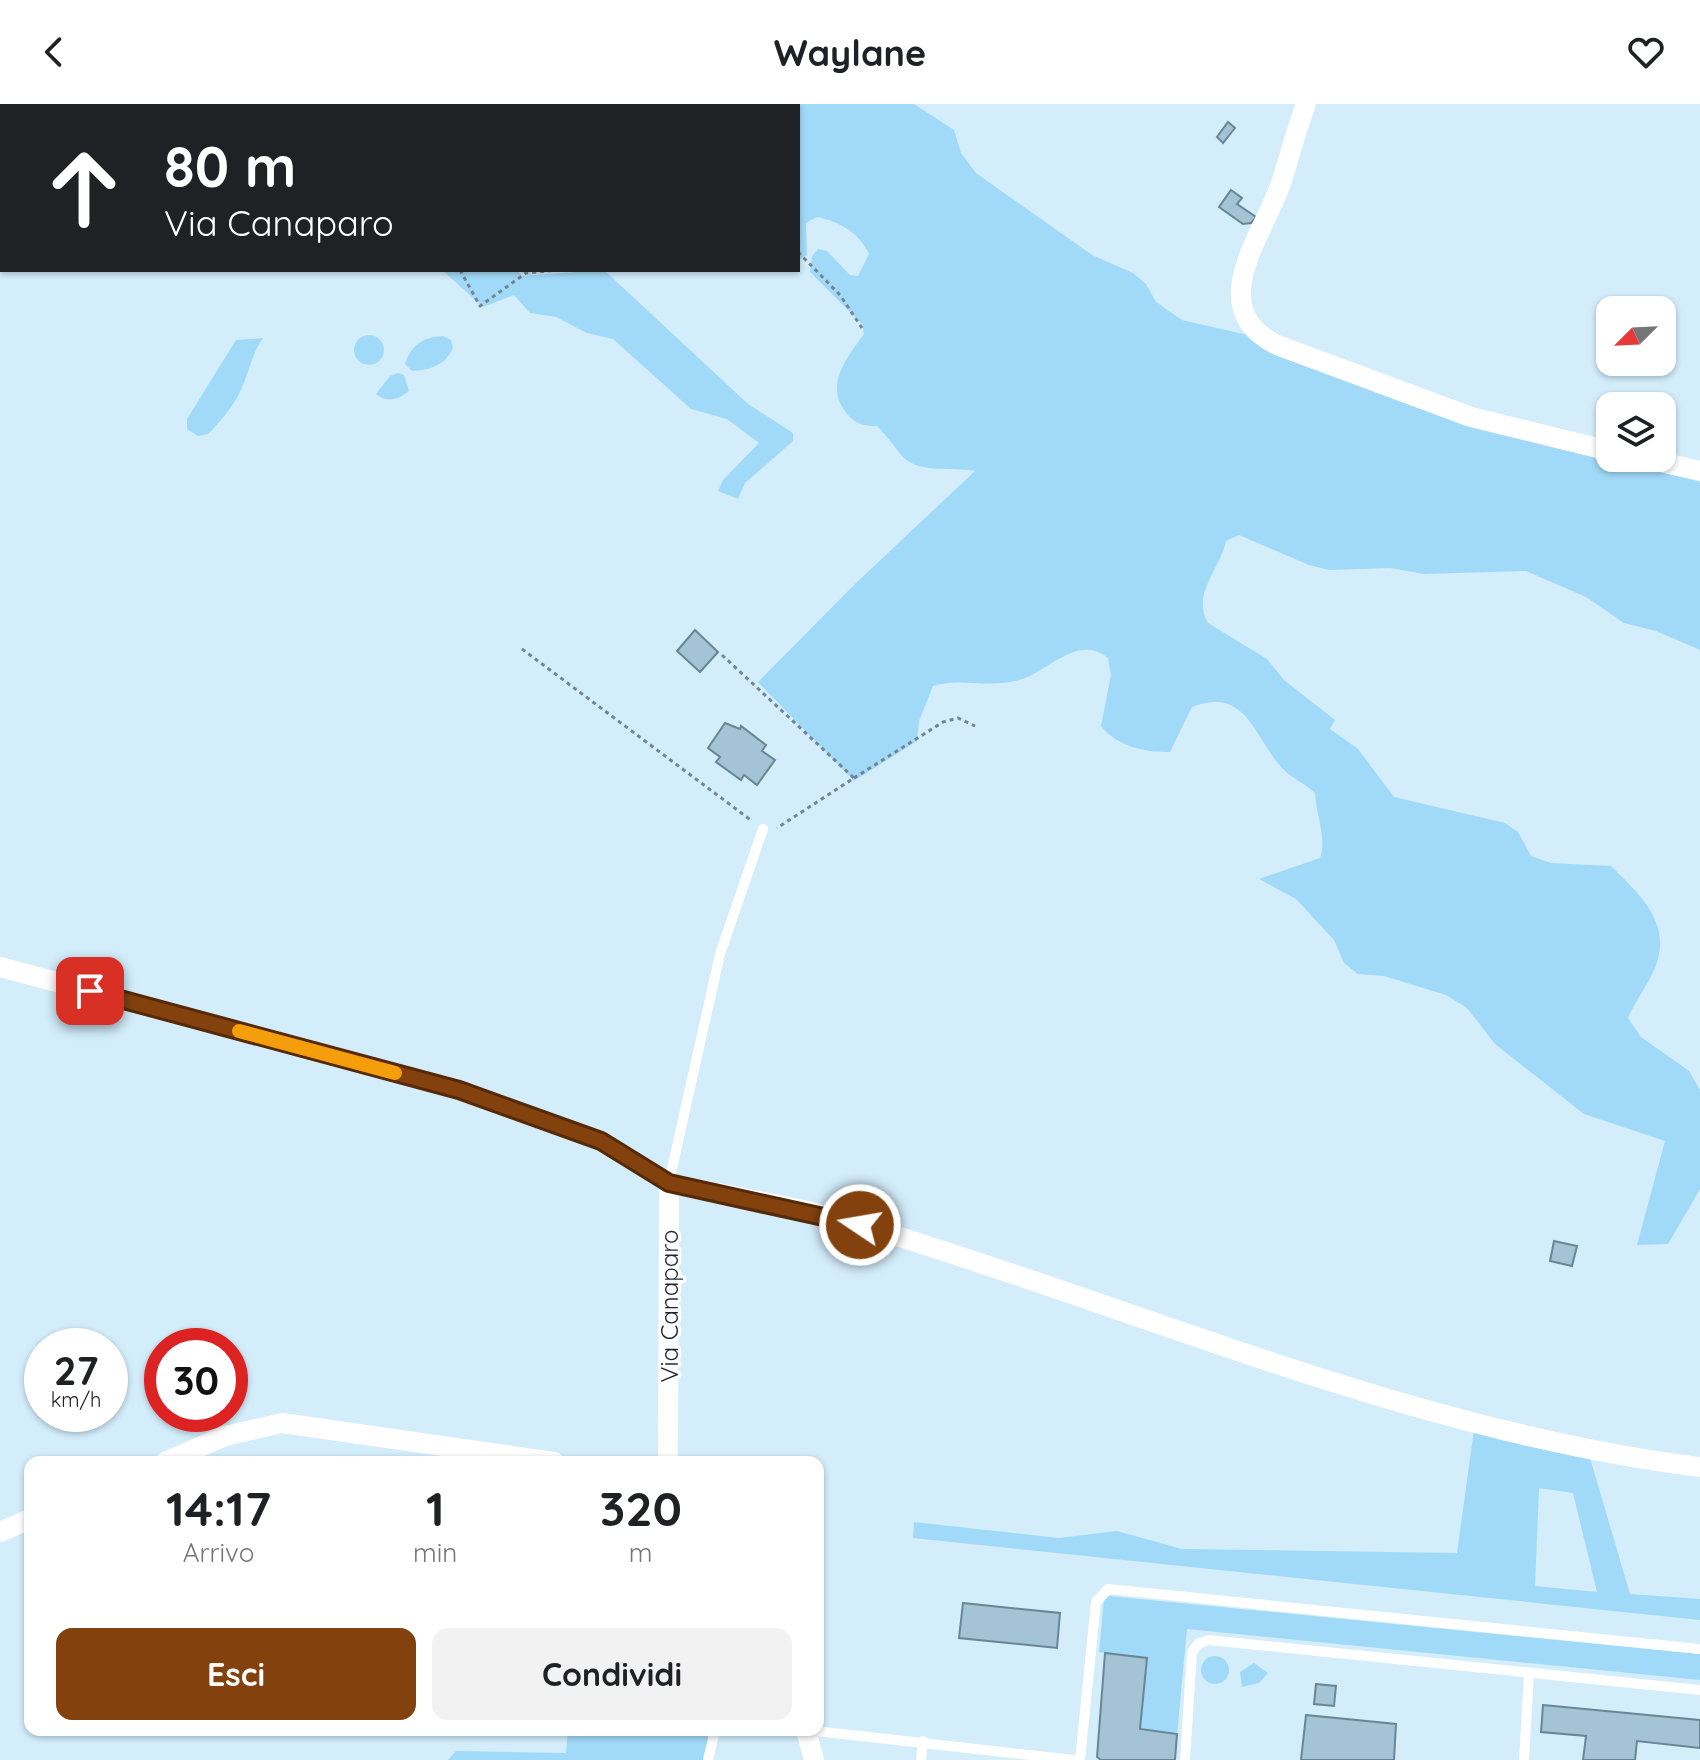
<!DOCTYPE html>
<html lang="it">
<head>
<meta charset="utf-8">
<style>
	:root { --surface:#fff; --page:#f2f2f2; --text:#202124; --muted:#757577; --accent:#83410e }
	body { margin:0; font-family:Quicksand,sans-serif; background:var(--page); color:var(--text); height:100vh; display:flex; flex-direction:column; font-size:30px; white-space:nowrap }
	* { box-sizing:border-box; margin:0 }
	p { font-size:26px; color:var(--muted) }
	.icon { flex:none; width:44px; height:44px; fill:none; stroke:currentColor; stroke-width:2; stroke-linecap:round; stroke-linejoin:round }
	.map { position:relative; flex:1; overflow:hidden }
	.details { position:absolute; left:24px; top:1352px; width:800px; height:280px; display:flex; flex-direction:column; background:var(--surface); border-radius:16px; box-shadow:0 2px 6px #0004 }
	.details>* { flex:none }
	.top-card { position:absolute; left:0px; top:0px; width:800px; height:168px; box-shadow:0 2px 6px #0004; background:#202124; color:#fff; overflow:hidden }
	.needle { width:52px; rotate:246deg }
	.fabs { position:absolute; left:1596px; top:192px; display:grid; gap:16px }
	.fabs a { display:grid; place-items:center; width:80px; height:80px; border-radius:16px; background:var(--surface); box-shadow:0 2px 6px #0004; font-size:40px }
	.speed { position:absolute; left:24px; top:1224px; display:flex; gap:16px; font-size:40px; font-weight:700; text-align:center }
	.speed>* { display:grid; place-content:center; width:104px; height:104px; border-radius:50%; background:var(--surface); box-shadow:0 2px 6px #0004; line-height:1 }
	.speed small { font-size:20px; font-weight:400 }
	.speed .limit { border:12px solid #d22; background:#fff; color:#111 }
	.pin { position:absolute; display:grid; place-items:center; width:68px; height:68px; color:#fff; margin:-34px; border-radius:16px; box-shadow:0 4px 12px #0006 }
	.me { position:absolute; width:88px; margin:-44px; rotate:282deg; stroke-linejoin:round; filter:drop-shadow(0 0 6px #0008) }
	.turn { display:flex; align-items:center; gap:28px; height:168px; padding:0 32px; font-size:36px }
	.turn .icon { width:104px; height:104px; stroke-width:2.5 }
	.turn b { display:block; font-size:56px; line-height:68px }
	.eta { display:flex; justify-content:space-evenly; align-items:center; height:136px; text-align:center }
	.eta b { font-size:48px; font-weight:700; line-height:56px }
	.primary-button { display:flex; gap:16px; margin-top:auto; padding:16px 32px }
	.primary-button a { flex:1; height:92px; border-radius:16px; background:var(--accent); color:#fff; font-size:32px; font-weight:700; line-height:92px; text-align:center }
	.primary-button a+a { background:var(--page); color:var(--text) }
	header { display:flex; justify-content:space-between; align-items:center; height:104px; padding:0 32px; background:var(--surface); font-size:36px; font-weight:700 }
	.map>svg:first-child { display:block }
	.green { fill:#a1daf8; fill-rule:evenodd }
	.building { fill:#a4c3d4; stroke:#688696; stroke-width:2 }
	.lines { fill:none; stroke-linecap:round; stroke-linejoin:round }
	.path { stroke:#738691; stroke-width:3; stroke-dasharray:4 4; stroke-linecap:butt }
	.service { stroke:#fff; stroke-width:10 }
	.minor { stroke:#fff; stroke-width:20 }
	.route-casing { stroke:#552a09; stroke-width:20 }
	.route { stroke:#83410e; stroke-width:14 }
	.slow { stroke:#f59e0b; stroke-width:14 }
	.labels { text-anchor:middle; dominant-baseline:central; stroke-width:7; stroke-linejoin:round; paint-order:stroke }
	.street-label { font-size:24px; fill:#1b272e; stroke:#fff }
</style>
</head>
<body>
<header><svg class="icon" aria-label="back" viewBox="0 0 24 24"><path d="M15 5l-7 7 7 7"/></svg>Waylane<svg class="icon" aria-label="heart" viewBox="0 0 24 24"><path d="M12 20l-8-8c-3-5 5-10 8-4 3-6 11-1 8 4z"/></svg></header>
<div class="map">
<svg width="1700" height="1656" viewBox="0 0 1700 1656">
	<rect width="100%" height="100%" fill="#d3edfb"/>
	<g class="green">
		<path d="M735,0h179l40,26 7,23 15,20 116,82 41,18 13,11 10,18 26,18 70,16 364,122 84,18v174l-44,-19 -32,-8 -38,-26 -60,-26 -102,3 -34,-6 -61,2 -20,-5 -70,-30 -13,6c-6,29 -35,53 -18,82l59,36 17,21 51,40 -5,9 28,20 36,48 111,26 13,9 13,24 20,7 60,3c29,29 62,57 44,102 -7,17 -20,33 -27,50l13,19 48,34 11,19v99l-32,55 -31,1 28,-104 -81,-27 -89,-70 -28,-36 -21,-13 -62,-19 -26,-2 -14,-11 -10,-23 -38,-41 -37,-20 61,-21c7,-20 -4,-43 -5,-65 -9,-9 -22,-14 -30,-22 -31,-30 -36,-86 -93,-64l-22,45c-26,0 -52,-5 -69,-26l10,-51 -3,-17c-30,-25 -60,14 -89,22 -29,9 -58,-3 -86,6l-14,35 -2,20 -63,40 -96,-99 97,-98 120,-113c-22,-5 -57,4 -74,-16 -8,-10 -14,-19 -24,-29 -13,0 -21,-2 -29,-11 -25,-28 -2,-56 16,-81l-2,-10 -52,-52 2,-16 6,-7 9,2 23,24 8,1 11,-22c-9,-21 -31,-33 -52,-37l-11,6 1,32 -9,6v-155z"/>
		<polygon points="442,166 517,166 522,172 604,166 748,300 793,329 793,337 745,379 738,395 718,387 723,376 759,339 727,315 691,305 613,235 587,229 556,213 530,209 514,191 483,203"/>
		<circle cx="369" cy="246" r="15"/>
		<path d="M443,232l8,4 2,8c-8,17 -22,22 -41,23l-7,-7c6,-19 18,-27 38,-28z"/>
		<path d="M263,234c-12,17 -14,36 -23,54 -7,15 -21,31 -32,42l-10,2 -11,-7v-10l49,-79z"/>
		<path d="M398,269l6,2 5,16c-11,9 -22,12 -33,3l14,-18z"/>
		<path d="M1474,1326l116,28 40,136 70,5v21l-787,-82 1,-16 145,16 58,-7 65,18 275,4zM1539,1384l34,5 24,99 -62,-6z"/>
		<polygon points="1109,1492 1700,1550 1700,1576 1187,1525 1177,1630 1140,1625 1147,1554 1099,1548 1104,1496"/>
		<circle cx="1215" cy="1566" r="14"/>
		<polygon points="1254,1559 1268,1569 1259,1579 1242,1583 1240,1568"/>
		<polygon points="568,1626 712,1626 704,1656 448,1656 456,1647 566,1649"/>
	</g>
	<g class="building">
		<polygon points="1228,18 1235,24 1223,39 1217,33"/>
		<polygon points="1231,86 1242,94 1237,100 1256,113 1251,119 1243,120 1219,103"/>
		<polygon points="695,526 718,548 700,568 677,547"/>
		<polygon points="725,619 740,625 741,622 766,641 762,647 775,656 757,681 744,671 741,676 716,658 720,653 708,644"/>
		<polygon points="1554,1137 1577,1142 1572,1162 1550,1157"/>
		<polygon points="963,1499 1060,1509 1057,1544 959,1534"/>
		<polygon points="1105,1549 1147,1554 1140,1625 1177,1630 1175,1656 1101,1656 1097,1653"/>
		<polygon points="1316,1580 1336,1582 1334,1602 1314,1600"/>
		<polygon points="1543,1601 1700,1616 1700,1644 1637,1637 1635,1656 1583,1656 1586,1632 1541,1628"/>
		<polygon points="1306,1611 1396,1620 1394,1656 1301,1656"/>
	</g>
	<g class="lines">
		<g class="path">
			<polyline points="634,0 637,2"/>
			<polyline points="798,148 840,191 862,224"/>
			<polyline points="460,166 480,202 526,169 559,166"/>
			<polyline points="522,545 752,717"/>
			<polyline points="722,551 854,674 777,724"/>
			<polyline points="854,674 943,618 958,614 975,622"/>
		</g>
		<g class="service">
			<polyline points="669,1078 720,850 763,725"/>
			<polyline points="807,1626 1074,1656"/>
			<polyline points="708,1656 715,1626"/>
			<polyline points="921,1656 923,1637"/>
			<polyline points="1080,1656 1096,1498 1108,1485 1700,1545"/>
			<polyline points="1185,1656 1192,1548 1198,1540 1208,1536 1700,1586"/>
			<polyline points="1524,1656 1529,1569"/>
		</g>
		<g class="minor">
			<path d="M1306,0c-10,27 -17,55 -26,82 -19,52 -76,123 -3,159l194,72 139,34"/>
			<polyline points="0,2 181,2"/>
			<polyline points="1643,354 1700,367"/>
			<polyline points="0,863 459,986 601,1037 669,1079 668,1358"/>
			<path d="M669,1079c64,14 132,24 195,43 277,83 547,205 836,241"/>
			<polyline points="165,1358 225,1332 282,1319 554,1358"/>
			<polyline points="0,1428 30,1415"/>
			<polyline points="806,1626 814,1656"/>
		</g>
	</g>
	<g class="lines">
		<defs>
			<polyline id="route" points="90,887 459,986 601,1037 669,1079 860,1121"/>
		</defs>
		<use href="#route" class="route-casing"/>
		<use href="#route" class="route"/>
		<polyline class="slow" points="239,927 395,969"/>
	</g>
	<g class="labels">
		<g class="street-label">
			<text transform="translate(669 1202) rotate(-90)">Via Canaparo</text>
		</g>
	</g>
</svg>
<div class="fabs">
<a><svg class="needle" viewBox="-14 -14 28 28"><path d="M0-13l5 13h-10z" fill="#e53935"/><path d="M0 13l5-13h-10z" fill="#757577"/></svg></a>
<a><svg class="icon" aria-label="layers" viewBox="0 0 24 24"><path d="M12 4l9 5-9 5-9-5zM3 14l9 5 9-5"/></svg></a>
</div>
<div class="speed"><div>27<small>km/h</small></div><div class="limit">30</div></div>
<div class="pin" style="left:90px;top:887px;background:#d93025"><svg class="icon" aria-label="arrive" viewBox="0 0 24 24"><path d="M6 21V4h12l-3 4 3 4H6"/></svg></div>
<svg class="me" style="left:860px;top:1121px" viewBox="-20 -20 40 40"><circle r="17" fill="#83410e" stroke="#fff" stroke-width="3"/><path d="M0-11L8 9 0 5-8 9z" fill="#fff"/></svg>
<div class="top-card">
<div class="turn"><svg class="icon" aria-label="ahead" viewBox="0 0 24 24"><path d="M12 20V5M6 11l6-6 6 6"/></svg><div><b>80 m</b>Via Canaparo</div></div>
</div>
<section class="details">
<div class="eta">
<div><b>14:17</b><p>Arrivo</p></div>
<div><b>1</b><p>min</p></div>
<div><b>320</b><p>m</p></div>
</div>
<div class="primary-button"><a>Esci</a><a>Condividi</a></div>
</section>
</div>
</body>
</html>
